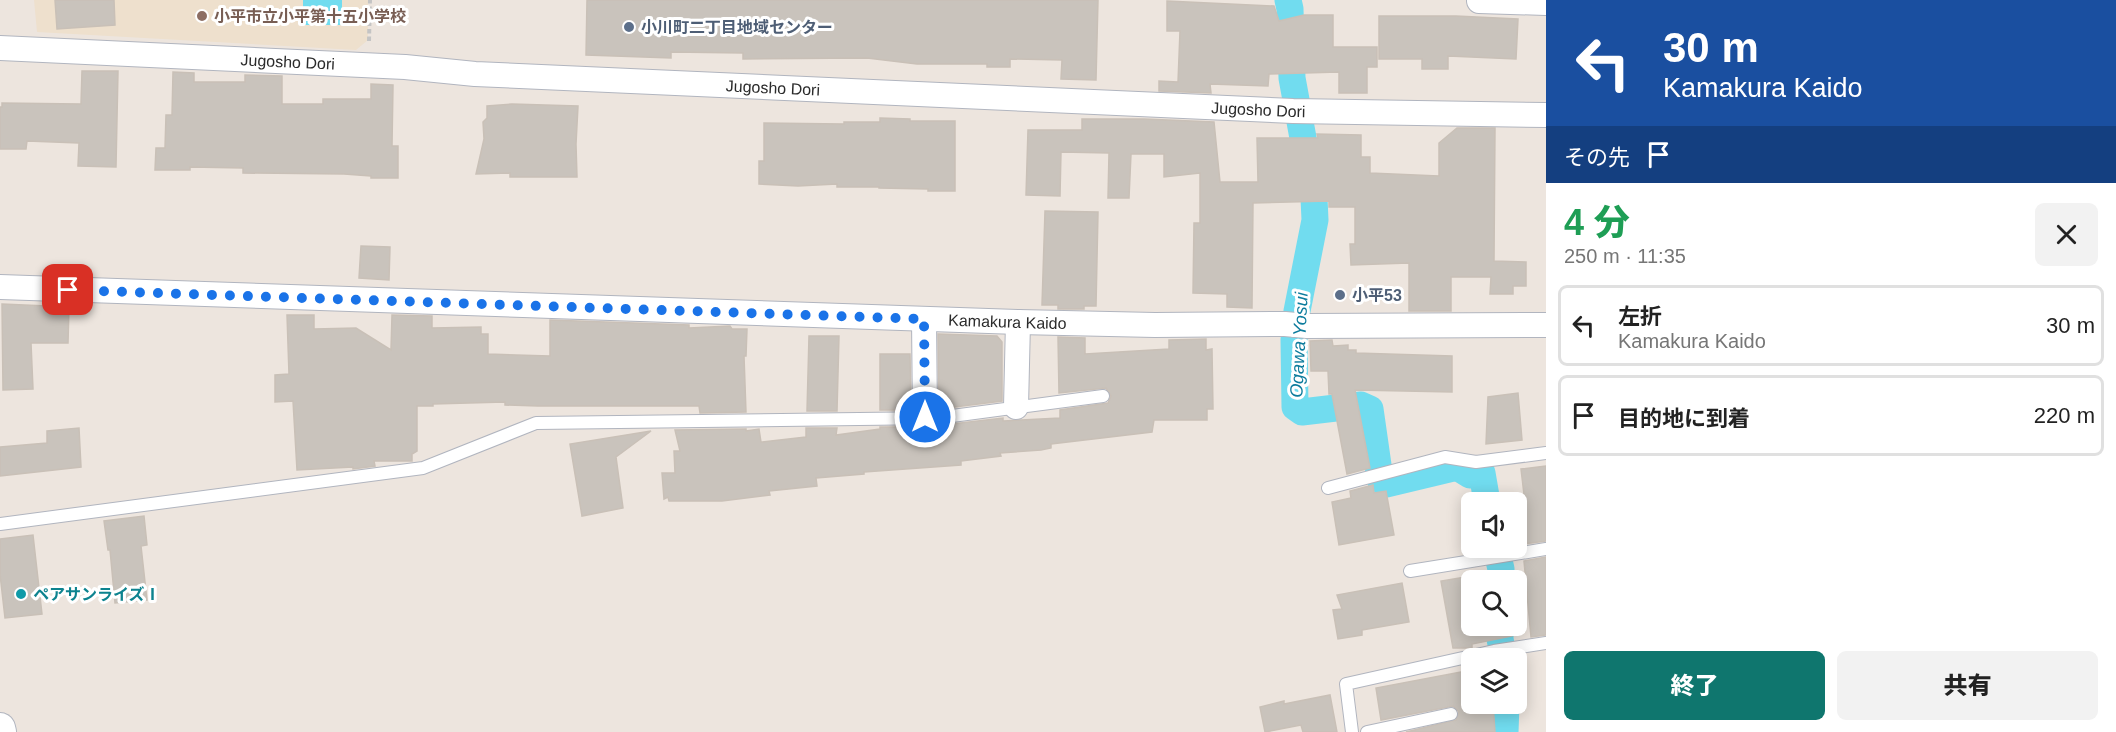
<!DOCTYPE html>
<html lang="ja">
<head>
<meta charset="utf-8">
<style>
	:root { --surface:#fff; --page:#f2f2f2; --text:#222; --muted:#767676; --line:#e0e0e0; --accent:#0f766e }
	body { margin:0; font-family:Helvetica,"Noto Sans JP",sans-serif; background:var(--page); color:var(--text); height:100vh; display:flex; flex-direction:column; font-size:22px; white-space:nowrap }
	* { box-sizing:border-box; margin:0 }
	p { font-size:20px; color:var(--muted) }
	.icon { flex:none; width:33px; height:33px; fill:none; stroke:currentColor; stroke-width:2; stroke-linecap:round; stroke-linejoin:round }
	.map { position:relative; flex:1; overflow:hidden }
	.sheet { display:flex; flex-direction:column; background:var(--surface); width:570px }
	.sheet>* { flex:none }
	.banner { background:#1a4fa0; color:#fff; overflow:hidden }
	.buttons { position:absolute; left:1461px; top:492px; display:grid; gap:12px }
	.buttons a { display:grid; place-items:center; width:66px; height:66px; border-radius:9px; background:var(--surface); box-shadow:0 3px 15px #0003; font-size:30px }
	.pin { position:absolute; display:grid; place-items:center; width:51px; height:51px; color:#fff; margin:-26px; border-radius:12px; box-shadow:0 3px 9px #0006 }
	.me { position:absolute; width:66px; margin:-33px; rotate:0deg; stroke-linejoin:round; filter:drop-shadow(0 0 4px #0008) }
	.turn { display:flex; align-items:center; gap:21px; height:126px; padding:0 18px; font-size:27px }
	.turn .icon { width:78px; height:78px; stroke-width:2.5 }
	.turn b { display:block; font-size:42px; line-height:51px }
	.then { display:flex; align-items:center; height:57px; padding:0 18px; background:#0003; gap:12px; font-size:22px }
	.round { display:grid; place-items:center; flex:none; width:63px; height:63px; border-radius:9px; background:var(--page) }
	.summary { display:flex; align-items:center; justify-content:space-between; height:102px; padding:0 18px }
	h1 { font-size:36px; font-weight:800; line-height:45px; color:#1e9e55 }
	.cta { display:flex; gap:12px; margin-top:auto; padding:12px 18px }
	.cta a { flex:1; height:69px; border-radius:9px; background:var(--accent); color:#fff; font-size:24px; font-weight:800; line-height:69px; text-align:center }
	.cta a+a { background:var(--page); color:var(--text) }
	ul { padding:0; list-style:none }
	li { display:flex; align-items:center; gap:18px; height:81px; margin:0 12px 9px; padding:0 6px; border:3px solid var(--line); border-radius:9px }
	li div { flex:1 }
	li b { display:block; font-size:22px }
	li em { font-style:normal }
	main { display:flex; flex:1; min-height:0 }
	.map>svg:first-child { display:block }
	.education { fill:#eee0cd }
	.water { fill:#71dcef }
	.lines { fill:none; stroke-linecap:round; stroke-linejoin:round }
	.canal { stroke:#71dcef; stroke-width:27 }
	.building { fill:#c9c3bc; stroke:#c9c0b7; stroke-width:1.5 }
	.service-casing { stroke:#b1b5bf; stroke-width:14 }
	.minor-casing { stroke:#b1b5bf; stroke-width:26 }
	.tertiary-casing { stroke:#b1b5bf; stroke-width:32 }
	.path { stroke:#c4c4c4; stroke-width:4; stroke-dasharray:4.5 3; stroke-linecap:butt }
	.service { stroke:#fff; stroke-width:12 }
	.minor { stroke:#fff; stroke-width:24 }
	.tertiary { stroke:#fff; stroke-width:30 }
	.route { stroke:#1a73e8; stroke-width:10; stroke-dasharray:0 18 }
	.education-dot { fill:#8d6e63; stroke:#fff; stroke-width:2 }
	.service-dot { fill:#5c6f8a; stroke:#fff; stroke-width:2 }
	.culture-dot { fill:#0f9aa8; stroke:#fff; stroke-width:2 }
	.labels { text-anchor:middle; dominant-baseline:central; stroke-width:6; stroke-linejoin:round; paint-order:stroke }
	.education-label { font-size:16px; font-weight:bold; fill:#785e54; stroke:#fff; text-anchor:start }
	.service-label { font-size:16px; font-weight:bold; fill:#4e5e75; stroke:#fff; text-anchor:start }
	.street-label { font-size:16px; fill:#2b2b2b; stroke:#fff }
	.culture-label { font-size:16px; font-weight:bold; fill:#0d838f; stroke:#fff; text-anchor:start }
	.water-label { font-size:18px; font-style:italic; fill:#0d7c9d; stroke:#fff }
</style>
</head>
<body>
<main>
<div class="map">
<svg width="1546" height="732" viewBox="0 0 1546 732">
	<rect width="100%" height="100%" fill="#ede5de"/>
	<polygon class="education" points="34,0 368,0 368,40 356,50 37,32"/>
	<rect class="water" x="303" y="0" width="39" height="25"/>
	<g class="lines">
		<g class="canal">
			<polyline points="1288,0 1290,9 1292,78 1314,198 1315,220 1297,311 1294,340 1295,407 1302,412 1361,405 1370,409 1380,479 1386,484 1457,467 1470,475 1482,473 1487,502"/>
			<polyline points="1496,548 1501,569 1501,580"/>
			<polyline points="1500,626 1500,639 1504,658"/>
			<polyline points="1505,732 1506,704"/>
		</g>
	</g>
	<g class="building">
		<polygon points="55,0 114,0 115,25 57,29"/>
		<polygon points="587,0 1098,0 1096,80 1061,79 1062,60 1010,59 1010,67 987,67 987,64 917,64 867,58 743,59 743,53 671,52 671,58 586,55"/>
		<polygon points="1167,1 1274,6 1279,21 1304,15 1333,15 1333,47 1377,47 1377,67 1367,67 1367,93 1339,93 1339,72 1269,74 1268,86 1210,84 1211,93 1159,91 1159,81 1178,82 1180,31 1167,31"/>
		<polygon points="1379,16 1456,16 1518,19 1516,59 1448,56 1448,69 1422,69 1422,59 1379,59"/>
		<polygon points="82,71 118,71 116,167 78,166 79,143 27,141 26,149 0,149 0,107 2,107 2,103 81,104"/>
		<polygon points="173,72 194,73 194,82 245,82 245,75 282,76 282,104 323,104 323,99 371,99 371,84 393,85 392,146 398,146 398,178 371,178 371,176 344,174 243,173 243,168 190,167 190,170 155,170 156,148 165,148 166,115 172,115"/>
		<polygon points="512,104 578,106 576,144 577,177 510,177 510,173 476,174 484,139 483,122 487,118 487,106"/>
		<polygon points="880,118 910,119 910,121 955,121 955,191 928,191 928,189 879,188 879,187 837,187 837,184 798,186 759,184 759,161 764,161 764,123 844,124 844,122 880,122"/>
		<polygon points="1082,119 1144,119 1214,122 1220,182 1258,182 1257,138 1318,138 1317,134 1361,135 1361,157 1370,157 1370,173 1439,176 1439,143 1457,128 1495,128 1494,261 1526,262 1526,286 1513,286 1513,294 1490,294 1491,277 1451,277 1451,311 1409,311 1409,263 1351,265 1350,244 1355,244 1355,207 1329,207 1329,201 1253,203 1252,308 1227,307 1227,294 1193,293 1194,223 1200,223 1200,173 1164,177 1164,154 1131,154 1129,198 1108,198 1109,153 1061,152 1060,196 1026,195 1028,130 1082,130"/>
		<polygon points="1045,211 1098,212 1096,306 1084,306 1084,309 1058,309 1058,305 1042,305"/>
		<polygon points="361,246 390,247 389,280 359,278"/>
		<polygon points="2,304 69,307 68,343 31,343 33,389 3,390"/>
		<polygon points="287,315 314,315 314,329 356,328 391,350 392,315 432,316 432,328 481,327 481,334 488,334 488,354 550,356 550,320 689,325 689,328 730,326 732,329 747,329 746,356 744,356 746,412 700,413 699,406 538,406 505,405 505,402 433,404 433,406 417,406 417,451 412,454 412,461 374,461 375,466 353,469 353,467 297,470 293,401 275,402 275,375 289,374"/>
		<polygon points="938,334 997,336 1002,342 1002,401 939,409"/>
		<polygon points="809,336 839,336 837,411 807,411"/>
		<polygon points="1058,337 1085,338 1085,354 1169,349 1169,340 1206,339 1206,350 1212,349 1213,409 1207,409 1207,420 1154,420 1152,432 1051,444 1051,448 1041,450 1000,453 1001,456 961,461 961,465 864,472 864,474 816,478 817,486 769,491 770,495 722,501 669,501 668,497 664,499 662,473 675,473 674,451 680,451 675,430 746,429 746,431 759,429 761,442 806,437 806,428 837,428 836,435 880,429 880,427 915,427 926,431 935,426 1003,418 1003,421 1060,418 1060,410 1108,403 1111,396 1106,388 1059,393"/>
		<polygon points="1332,340 1333,346 1348,345 1348,350 1356,350 1356,353 1452,356 1452,392 1355,390 1370,468 1347,474 1332,394 1329,394 1328,371 1311,371 1310,341"/>
		<polygon points="880,354 910,354 911,410 880,410"/>
		<polygon points="1518,393 1522,440 1486,444 1488,397"/>
		<polygon points="79,428 81,467 0,476 0,447 47,443 47,431"/>
		<polygon points="651,431 616,457 623,508 582,516 570,444"/>
		<polygon points="1546,466 1546,541 1523,544 1522,539 1519,540 1516,524 1516,504 1525,503 1521,469"/>
		<polygon points="1373,485 1374,493 1386,491 1394,535 1339,545 1332,502 1351,498 1350,491"/>
		<polygon points="144,516 147,545 141,546 147,600 115,603 110,550 108,550 104,521"/>
		<polygon points="33,535 42,614 5,618 0,574 0,539"/>
		<polygon points="1546,557 1546,635 1531,637 1524,561"/>
		<polygon points="1472,576 1472,626 1511,626 1512,636 1472,644 1472,648 1453,648 1441,581"/>
		<polygon points="1402,583 1409,622 1362,630 1362,635 1338,639 1333,610 1342,609 1337,595"/>
		<polygon points="1472,670 1472,704 1493,704 1495,732 1406,732 1456,720 1459,712 1453,706 1381,720 1376,688"/>
		<polygon points="1330,695 1337,732 1303,732 1301,725 1265,732 1260,707 1284,701 1284,704"/>
	</g>
	<g class="lines">
		<defs>
			<g id="service">
				<polyline points="1328,488 1445,457 1476,462 1546,453"/>
				<polyline points="0,524 423,468 536,423 937,418 1103,396"/>
				<polyline points="1410,571 1546,549"/>
				<polyline points="1352,732 1346,684 1494,651 1546,643"/>
				<polyline points="1367,732 1451,714"/>
			</g>
			<g id="minor">
				<polyline points="1479,1 1546,3"/>
				<path id="s1" d="M0,48l405,19 70,7 818,37 253,4"/>
				<path id="s2" d="M0,287l1018,35 137,3 130,-1 22,2 239,-1"/>
				<polyline points="924,319 925,417"/>
				<polyline points="1016,407 1018,322"/>
			</g>
			<polyline id="tertiary" points="0,728 1,732"/>
		</defs>
		<use href="#service" class="service-casing"/>
		<use href="#minor" class="minor-casing"/>
		<use href="#tertiary" class="tertiary-casing"/>
		<polyline class="path" points="369,41 370,0"/>
		<use href="#service" class="service"/>
		<use href="#minor" class="minor"/>
		<use href="#tertiary" class="tertiary"/>
	</g>
	<g class="lines">
		<polyline class="route" points="68,290 924,319 925,417"/>
	</g>
	<circle class="education-dot" cx="202" cy="16" r="6"/>
	<g class="service-dot">
		<circle cx="629" cy="27" r="6"/>
		<circle cx="1340" cy="295" r="6"/>
	</g>
	<circle class="culture-dot" cx="21" cy="594" r="6"/>
	<g class="labels">
		<g class="education-label">
			<text x="214" y="16">小平市立小平第十五小学校</text>
		</g>
		<g class="service-label">
			<text x="641" y="27">小川町二丁目地域センター</text>
			<text x="1352" y="295">小平53</text>
		</g>
		<g class="street-label">
			<text stroke="none"><textPath href="#s1" startOffset="288">Jugosho Dori</textPath></text>
			<text stroke="none"><textPath href="#s1" startOffset="774">Jugosho Dori</textPath></text>
			<text stroke="none"><textPath href="#s1" startOffset="1260">Jugosho Dori</textPath></text>
			<text stroke="none"><textPath href="#s2" startOffset="1008">Kamakura Kaido</textPath></text>
		</g>
		<g class="culture-label">
			<text x="33" y="594">ペアサンライズⅠ</text>
		</g>
		<g class="water-label">
			<text transform="translate(1299 345) rotate(-87)">Ogawa Yosui</text>
		</g>
	</g>
</svg>
<div class="buttons">
<a><svg class="icon" aria-label="sound" viewBox="0 0 24 24"><path d="M4 9h4l5-4v14l-5-4H4zM17 9q2 3 0 6"/></svg></a>
<a><svg class="icon" aria-label="search" viewBox="0 0 24 24"><circle cx="10" cy="10" r="6"/><path d="M15 15l6 6"/></svg></a>
<a><svg class="icon" aria-label="layers" viewBox="0 0 24 24"><path d="M12 4l9 5-9 5-9-5zM3 14l9 5 9-5"/></svg></a>
</div>
<div class="pin" style="left:68px;top:290px;background:#d93025"><svg class="icon" aria-label="arrive" viewBox="0 0 24 24"><path d="M6 21V4h12l-3 4 3 4H6"/></svg></div>
<svg class="me" style="left:925px;top:417px" viewBox="-20 -20 40 40"><circle r="17" fill="#1a73e8" stroke="#fff" stroke-width="3"/><path d="M0-11L8 9 0 5-8 9z" fill="#fff"/></svg>
</div>
<section class="sheet">
<div class="banner">
<div class="turn"><svg class="icon" aria-label="left" viewBox="0 0 24 24"><path d="M17 20v-9H6M10 6l-5 5 5 5"/></svg><div><b>30 m</b>Kamakura Kaido</div></div>
<div class="then">その先<svg class="icon" aria-label="arrive" viewBox="0 0 24 24"><path d="M6 21V4h12l-3 4 3 4H6"/></svg></div>
</div>
<div class="summary"><div><h1>4 分</h1><p>250 m · 11:35</p></div><a class="round"><svg class="icon" aria-label="close" viewBox="0 0 24 24"><path d="M6 6l12 12M18 6L6 18"/></svg></a></div>
<ul>
<li><svg class="icon" aria-label="left" viewBox="0 0 24 24"><path d="M17 20v-9H6M10 6l-5 5 5 5"/></svg><div><b>左折</b><p>Kamakura Kaido</p></div><em>30 m</em></li>
<li><svg class="icon" aria-label="arrive" viewBox="0 0 24 24"><path d="M6 21V4h12l-3 4 3 4H6"/></svg><div><b>目的地に到着</b></div><em>220 m</em></li>
</ul>
<div class="cta"><a>終了</a><a>共有</a></div>
</section>
</main>
</body>
</html>
